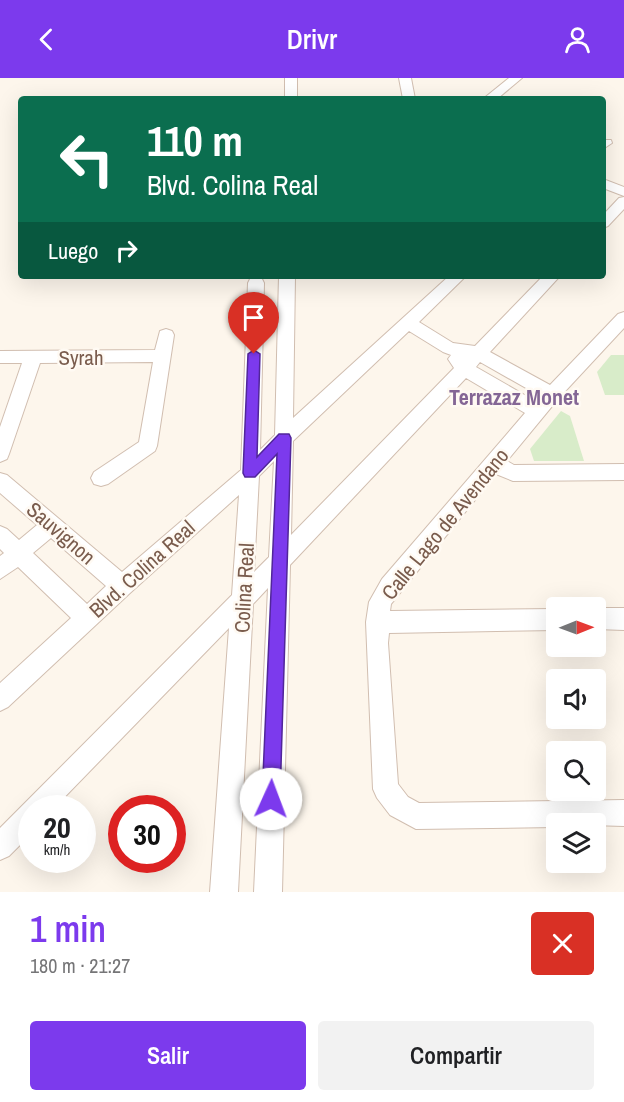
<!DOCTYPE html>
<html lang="es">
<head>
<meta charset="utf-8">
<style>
	:root { --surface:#fff; --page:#f2f2f2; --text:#202124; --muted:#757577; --accent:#7c3aed }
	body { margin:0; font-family:"Archivo Narrow",sans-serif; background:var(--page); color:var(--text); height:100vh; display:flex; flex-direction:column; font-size:22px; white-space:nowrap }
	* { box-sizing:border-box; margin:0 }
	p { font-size:20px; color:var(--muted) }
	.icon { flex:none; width:33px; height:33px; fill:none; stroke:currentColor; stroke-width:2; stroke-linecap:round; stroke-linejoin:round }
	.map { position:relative; height:814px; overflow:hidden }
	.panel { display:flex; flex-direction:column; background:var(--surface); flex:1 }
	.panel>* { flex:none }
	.banner { position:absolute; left:18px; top:18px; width:588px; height:183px; border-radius:6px; box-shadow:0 6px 24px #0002; background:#0b6e4f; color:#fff; overflow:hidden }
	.needle { width:39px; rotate:89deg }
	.buttons { position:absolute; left:546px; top:519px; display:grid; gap:12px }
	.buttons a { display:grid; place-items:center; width:60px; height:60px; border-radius:6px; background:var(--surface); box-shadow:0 6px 24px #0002; font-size:30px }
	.speed { position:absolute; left:18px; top:717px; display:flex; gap:12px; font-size:30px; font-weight:700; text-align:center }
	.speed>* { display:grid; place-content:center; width:78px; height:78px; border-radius:50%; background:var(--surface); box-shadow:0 6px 24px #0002; line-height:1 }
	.speed small { font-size:15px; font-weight:400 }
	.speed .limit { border:9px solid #d22; background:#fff; color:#111 }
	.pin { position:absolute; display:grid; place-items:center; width:51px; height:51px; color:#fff; margin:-62px -26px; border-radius:50% 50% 50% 0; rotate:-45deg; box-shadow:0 0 6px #0007 }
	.pin .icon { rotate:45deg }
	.me { position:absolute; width:66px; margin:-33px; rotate:2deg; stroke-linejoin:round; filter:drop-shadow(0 0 4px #0008) }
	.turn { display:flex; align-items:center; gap:21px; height:126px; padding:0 30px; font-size:27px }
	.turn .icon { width:78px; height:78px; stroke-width:2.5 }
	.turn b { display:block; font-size:42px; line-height:51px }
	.then { display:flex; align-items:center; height:57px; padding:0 30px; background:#0003; gap:12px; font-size:22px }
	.round { display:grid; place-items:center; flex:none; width:63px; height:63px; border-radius:6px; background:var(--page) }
	.overview { display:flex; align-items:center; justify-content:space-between; height:102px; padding:0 30px }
	h1 { font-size:36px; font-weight:600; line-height:45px; color:var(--accent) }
	.primary-button { display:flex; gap:12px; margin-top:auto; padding:12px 30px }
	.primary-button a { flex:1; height:69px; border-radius:6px; background:var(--accent); color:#fff; font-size:24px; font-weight:600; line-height:69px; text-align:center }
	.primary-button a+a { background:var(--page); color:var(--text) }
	header { display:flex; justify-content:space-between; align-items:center; height:78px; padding:0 30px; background:var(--accent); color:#fff; font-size:27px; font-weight:600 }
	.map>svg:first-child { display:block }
	.green { fill:#d8ecc9 }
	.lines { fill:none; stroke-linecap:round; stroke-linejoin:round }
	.street-casing { stroke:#d1beb0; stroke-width:2 }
	.street { fill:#fff; fill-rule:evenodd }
	.route { fill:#7c3aed; stroke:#51269a; stroke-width:1.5 }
	.labels { text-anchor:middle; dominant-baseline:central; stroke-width:5; stroke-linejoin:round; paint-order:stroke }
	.street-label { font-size:21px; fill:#7a5c4d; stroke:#fffaf3 }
	.neighbourhood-label { font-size:22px; font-weight:bold; fill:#846695; stroke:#fffaf3 }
</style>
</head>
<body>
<header><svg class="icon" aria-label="back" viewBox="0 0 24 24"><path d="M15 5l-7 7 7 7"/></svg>Drivr<svg class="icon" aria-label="person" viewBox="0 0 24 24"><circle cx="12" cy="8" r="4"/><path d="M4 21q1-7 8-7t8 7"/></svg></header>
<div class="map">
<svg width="624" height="814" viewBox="0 0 624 814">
	<rect width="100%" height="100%" fill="#fdf6ec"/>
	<g class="green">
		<polygon points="611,277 624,277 624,317 605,317 597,294"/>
		<polygon points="561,333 570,338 584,383 534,383 530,371"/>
	</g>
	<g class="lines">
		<defs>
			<g id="street">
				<rect x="285" y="0" width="12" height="21"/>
				<polygon points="399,0 411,0 415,21 403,21"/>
				<polygon points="509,0 522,0 497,21 483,21"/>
				<polygon points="603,62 611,62 612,65 603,71"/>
				<polygon points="603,101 624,109 624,118 603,110"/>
				<polygon points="624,119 624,131 608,148 603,150 603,137 619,120"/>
				<path d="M279,198h16l-2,142 156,-142h17l-47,46 34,21 22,3 68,-70h17l-70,76 60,33 68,-71 6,-2v16l-66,71 -51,62 7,4 110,-1v16l-111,1 -17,-7 -105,130 -1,7 166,-2v21l-167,3 -1,10 10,141 10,13 11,6 205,-3v26l-68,-2v3l-140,2 -26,-14 -13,-17 -4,-9 -7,-167 3,-20 13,-23 143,-166 -59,-35 -176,187 -8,327h-28l14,-304 -15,16 -15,288h-28l19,-264 -175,180h-22v25l-23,23 -9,4v-32l232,-233 7,-100 -109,98 -122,114 -8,4v-28l71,-65 -53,-51 -18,12v-23l4,-3 -4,-4v-23l7,3 12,11 18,-15 -37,-32v-20l7,2 115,97 119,-102 7,-187 2,-4h12l2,4 -4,167 15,-15zM409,253l34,21 8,3 -3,4 6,9 -163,167 2,-94zM480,284l60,34 -5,5 -59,-34zM274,383l-5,96 -15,15 5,-96zM51,460l55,48 -19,18 -54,-51z"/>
				<polygon points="166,251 172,253 174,257 157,368 155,373 108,406 101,408 94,406 91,400 94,394 139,364 153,284 40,285 9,376 7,381 0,384 0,349 22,285 0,285 0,273 155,272 160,253"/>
				<polygon points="596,530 624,530 624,552 596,551"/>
			</g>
		</defs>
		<use href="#street" class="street-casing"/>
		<use href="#street" class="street"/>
	</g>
	<polygon class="route" points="254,272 260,276 257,379 279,356 289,356 291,360 280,721 278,727 271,730 265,727 262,721 277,376 255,399 245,399 243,395 248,276"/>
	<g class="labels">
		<g class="street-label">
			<text x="81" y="279">Syrah</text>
			<text transform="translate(445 446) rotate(-51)">Calle Lago de Avendano</text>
			<text transform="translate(61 455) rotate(41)">Sauvignon</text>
			<text transform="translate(142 491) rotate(-42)">Blvd. Colina Real</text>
			<text transform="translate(244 510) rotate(-87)">Colina Real</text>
		</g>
		<g class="neighbourhood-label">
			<text x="514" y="319">Terrazaz Monet</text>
		</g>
	</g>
</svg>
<div class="buttons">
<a><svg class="needle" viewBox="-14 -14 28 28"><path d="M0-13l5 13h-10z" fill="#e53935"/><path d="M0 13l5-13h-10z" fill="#757577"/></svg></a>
<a><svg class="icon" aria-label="sound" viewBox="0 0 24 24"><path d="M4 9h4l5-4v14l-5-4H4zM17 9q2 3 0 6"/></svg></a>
<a><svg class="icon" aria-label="search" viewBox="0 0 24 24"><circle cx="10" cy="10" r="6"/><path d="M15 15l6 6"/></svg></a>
<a><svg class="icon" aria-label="layers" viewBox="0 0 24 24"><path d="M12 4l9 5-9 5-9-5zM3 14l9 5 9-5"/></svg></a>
</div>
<div class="speed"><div>20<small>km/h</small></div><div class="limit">30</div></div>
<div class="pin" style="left:254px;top:276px;background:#d93025"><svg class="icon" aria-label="arrive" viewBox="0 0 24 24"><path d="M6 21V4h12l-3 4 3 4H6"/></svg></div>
<svg class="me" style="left:271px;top:721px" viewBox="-20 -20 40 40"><circle r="19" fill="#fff"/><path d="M0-13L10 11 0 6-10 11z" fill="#7c3aed"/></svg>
<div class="banner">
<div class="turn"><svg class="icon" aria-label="left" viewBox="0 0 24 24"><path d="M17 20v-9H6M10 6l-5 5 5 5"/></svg><div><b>110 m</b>Blvd. Colina Real</div></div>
<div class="then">Luego<svg class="icon" aria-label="right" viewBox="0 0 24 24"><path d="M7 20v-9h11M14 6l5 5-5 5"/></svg></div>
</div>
</div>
<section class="panel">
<div class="overview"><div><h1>1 min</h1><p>180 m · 21:27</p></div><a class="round" style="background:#d93025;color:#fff"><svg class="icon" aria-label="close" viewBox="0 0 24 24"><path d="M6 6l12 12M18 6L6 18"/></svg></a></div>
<div class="primary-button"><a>Salir</a><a>Compartir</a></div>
</section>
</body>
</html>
